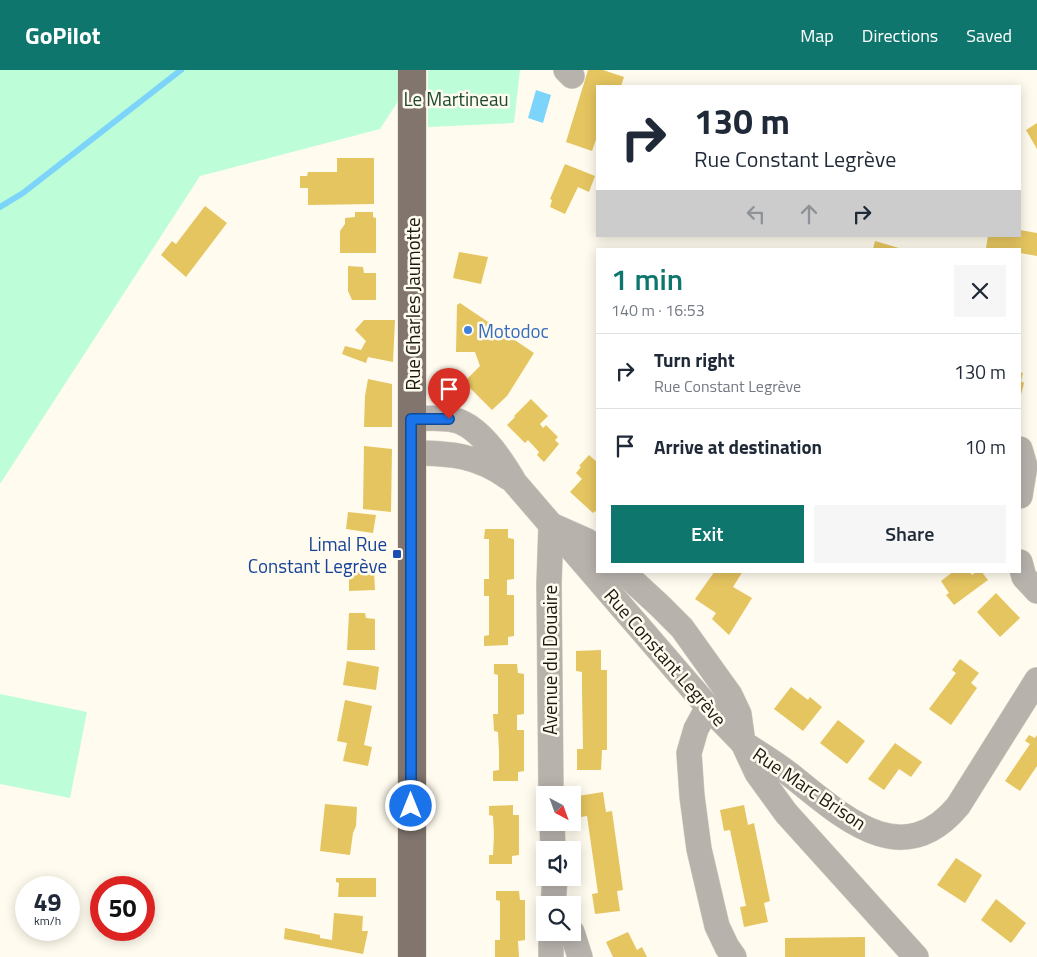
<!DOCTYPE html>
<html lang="en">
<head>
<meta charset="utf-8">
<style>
	:root { --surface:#fff; --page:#f6f6f7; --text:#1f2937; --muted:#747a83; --line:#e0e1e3; --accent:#0f766e }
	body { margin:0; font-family:"Titillium Web",sans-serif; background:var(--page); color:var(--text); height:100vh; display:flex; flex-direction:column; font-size:19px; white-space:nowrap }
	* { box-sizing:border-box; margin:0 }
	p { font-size:16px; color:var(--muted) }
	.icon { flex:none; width:28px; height:28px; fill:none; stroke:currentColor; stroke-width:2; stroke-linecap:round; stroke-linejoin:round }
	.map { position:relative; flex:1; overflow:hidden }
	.side { position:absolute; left:596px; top:178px; width:425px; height:325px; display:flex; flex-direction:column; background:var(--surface); border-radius:0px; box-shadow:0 2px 12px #0003 }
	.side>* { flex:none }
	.hud { position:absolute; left:596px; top:15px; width:425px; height:152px; border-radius:0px; box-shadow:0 2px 12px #0003; background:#fff; color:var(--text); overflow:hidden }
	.needle { width:32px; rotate:139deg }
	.controls { position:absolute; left:536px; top:716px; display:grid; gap:10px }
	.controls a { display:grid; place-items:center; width:45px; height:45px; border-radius:0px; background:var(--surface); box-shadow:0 2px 12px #0003; font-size:25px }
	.speed { position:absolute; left:15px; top:806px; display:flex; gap:10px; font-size:25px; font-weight:700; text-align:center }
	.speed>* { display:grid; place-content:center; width:65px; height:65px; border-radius:50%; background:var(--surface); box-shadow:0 2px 12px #0003; line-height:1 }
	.speed small { font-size:12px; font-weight:400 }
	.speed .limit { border:8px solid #d22; background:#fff; color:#111 }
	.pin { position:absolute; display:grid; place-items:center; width:42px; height:42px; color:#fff; margin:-51px -21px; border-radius:50% 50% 50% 0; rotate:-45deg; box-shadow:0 0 5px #0007 }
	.pin .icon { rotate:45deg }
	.me { position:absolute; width:55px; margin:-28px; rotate:0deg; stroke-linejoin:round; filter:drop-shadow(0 0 4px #0008) }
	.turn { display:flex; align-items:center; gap:18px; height:105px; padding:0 15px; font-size:22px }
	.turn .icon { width:65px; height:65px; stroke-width:2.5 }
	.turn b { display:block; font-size:35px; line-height:42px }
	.lanes { display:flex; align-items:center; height:48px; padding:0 15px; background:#0003; justify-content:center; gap:25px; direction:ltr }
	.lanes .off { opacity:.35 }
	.round { display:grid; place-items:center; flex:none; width:52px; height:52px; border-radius:0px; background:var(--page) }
	.summary { display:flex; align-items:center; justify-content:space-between; height:85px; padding:0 15px }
	h1 { font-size:30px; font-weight:600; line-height:38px; color:var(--accent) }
	.primary-button { display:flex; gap:10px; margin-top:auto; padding:10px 15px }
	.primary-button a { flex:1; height:58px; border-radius:0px; background:var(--accent); color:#fff; font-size:20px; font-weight:600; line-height:58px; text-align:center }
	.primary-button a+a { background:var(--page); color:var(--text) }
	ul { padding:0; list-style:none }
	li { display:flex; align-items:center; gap:15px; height:75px; padding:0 15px; border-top:1px solid var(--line) }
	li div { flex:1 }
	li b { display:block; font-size:19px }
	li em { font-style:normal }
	header { display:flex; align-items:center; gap:30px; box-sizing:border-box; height:70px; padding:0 25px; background:var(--accent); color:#fff }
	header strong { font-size:24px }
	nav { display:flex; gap:28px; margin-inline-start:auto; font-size:18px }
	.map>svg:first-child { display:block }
	.green { fill:#bdfed9 }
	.water { fill:#7cd4fb }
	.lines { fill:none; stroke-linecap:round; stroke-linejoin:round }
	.stream { stroke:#7cd4fb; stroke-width:6 }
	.building { fill:#e5c560 }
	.minor-casing { stroke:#dbd7cb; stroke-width:26 }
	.major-casing { stroke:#dbd7cb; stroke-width:29 }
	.minor { stroke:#b8b2ad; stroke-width:25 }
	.major { stroke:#81756e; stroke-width:28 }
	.route-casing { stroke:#114b97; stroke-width:12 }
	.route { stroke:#1a73e8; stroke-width:9 }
	.shop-dot { fill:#3f7fe0; stroke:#fffbee; stroke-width:2 }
	.transit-dot { fill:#1a4fb4; stroke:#fffbee; stroke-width:2 }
	.labels { text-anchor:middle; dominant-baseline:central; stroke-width:5; stroke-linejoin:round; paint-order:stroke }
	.park-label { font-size:19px; fill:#1d4933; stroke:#fffbee }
	.street-label { font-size:19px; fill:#1b1913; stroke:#fffbee }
	.shop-label { font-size:19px; fill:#366cbe; stroke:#fffbee; text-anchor:start }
	.transit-label { font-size:19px; fill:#164399; stroke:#fffbee; text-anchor:end }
</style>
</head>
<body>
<header>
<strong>GoPilot</strong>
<nav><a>Map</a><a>Directions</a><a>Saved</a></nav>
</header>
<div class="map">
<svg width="1037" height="887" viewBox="0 0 1037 887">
	<rect width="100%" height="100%" fill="#fffbee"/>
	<g class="green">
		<polygon points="0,0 402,0 402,25 380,59 200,106 0,414"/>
		<polygon points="428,0 520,0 514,53 428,57"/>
		<polygon points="0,624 87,642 70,728 0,714"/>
	</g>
	<polygon class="water" points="536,20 551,25 543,53 528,48"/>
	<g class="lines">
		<polyline class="stream" points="0,137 23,123 181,0"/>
	</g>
	<g class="building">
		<polygon points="588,0 603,0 624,7 621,16 598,16 598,64 592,81 566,72"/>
		<polygon points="1037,53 1037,79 1026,60"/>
		<polygon points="337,88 374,88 374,134 308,135 308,118 300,118 300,106 307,106 308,102 337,102"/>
		<polygon points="565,94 595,106 589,122 578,117 565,144 550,137 552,130 550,129"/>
		<polygon points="205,136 227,153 186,207 161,185 172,171 176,174"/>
		<polygon points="355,142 373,142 373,147 376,148 376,183 340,183 340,161 345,154 345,148 355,147"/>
		<polygon points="1020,160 1037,163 1037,186 1020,183 1020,179 986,178 988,166 1020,166"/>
		<polygon points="875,171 899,178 899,179 873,179"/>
		<polygon points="459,182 488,187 481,214 453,208"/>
		<polygon points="348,196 363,197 364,203 376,203 376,230 352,230 348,221"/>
		<polygon points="460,233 534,283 507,326 492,340 464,312 480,296 475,282 456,282 457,235"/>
		<polygon points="364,250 395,250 393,292 368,287 366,293 342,284 345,276 361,280 366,271 355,260"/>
		<polygon points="1020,302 1023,303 1021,311 1024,313 1021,325"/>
		<polygon points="368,309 392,314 392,357 364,357 365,326"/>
		<polygon points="531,329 548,346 540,354 543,358 546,355 558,367 555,370 559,374 544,392 537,385 539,382 528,370 525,373 507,355 515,347 514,346"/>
		<polygon points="364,376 392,379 391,442 363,439"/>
		<polygon points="589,385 598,393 598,444 595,441 593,443 570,422 582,409 576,403 581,397 579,396"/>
		<polygon points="348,442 376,445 373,463 346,459"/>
		<polygon points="485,459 508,459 508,468 514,469 514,509 507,510 507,525 514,525 514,566 508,567 508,575 484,576 484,566 489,565 489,526 484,526 484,509 489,509 489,469 484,469"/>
		<polygon points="374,501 375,520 349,521 349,502"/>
		<polygon points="715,501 743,501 733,517 752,528 729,565 712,549 716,543 695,529"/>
		<polygon points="954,501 969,501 972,505 977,501 981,501 988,510 954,535 946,525 949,523 941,511"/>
		<polygon points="996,523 1020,548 1000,567 977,542"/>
		<polygon points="349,543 365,543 366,548 375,549 375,580 347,580"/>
		<polygon points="601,580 601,600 607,600 607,680 602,680 601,700 577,700 577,679 583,679 582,620 582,602 576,601 576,581"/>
		<polygon points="960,589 979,603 971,613 977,618 951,655 929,639 956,603 952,600"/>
		<polygon points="347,591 379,597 376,620 343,615"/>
		<polygon points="494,594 517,594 518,603 524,604 524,644 517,645 517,660 524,660 524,701 518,702 518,711 493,711 493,701 499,700 499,682 498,662 494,661 493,644 498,644 498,605 494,604"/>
		<polygon points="791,617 808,630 810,627 822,637 803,661 774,639"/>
		<polygon points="345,630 372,636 364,675 372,677 368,696 343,691 347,673 337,671"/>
		<polygon points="838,650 865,671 847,694 820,673"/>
		<polygon points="1029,665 1035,668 1037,665 1037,696 1020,721 1005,711 1030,674 1025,671"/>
		<polygon points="895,673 922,692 911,707 899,699 884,720 868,709"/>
		<polygon points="603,722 606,742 612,741 623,820 617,821 620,841 595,844 592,824 598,823 587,746 581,747 578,726"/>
		<polygon points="325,734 357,737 356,756 353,763 350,785 320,781"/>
		<polygon points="513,735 513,745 519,745 519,785 512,786 512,794 489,794 489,785 493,785 494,765 493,746 489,745 489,736"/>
		<polygon points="744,735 748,755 754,753 770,831 764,833 768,852 744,857 740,837 746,836 730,760 724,761 720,740"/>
		<polygon points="956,788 982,805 965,833 937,815"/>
		<polygon points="336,808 376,808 376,827 338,827 339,813 336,812"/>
		<polygon points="496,821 519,821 520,830 525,830 525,870 518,871 519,887 495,887 495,870 500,870 500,831 496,830"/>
		<polygon points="996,829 1026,853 1011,873 981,850"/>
		<polygon points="334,843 363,846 362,861 368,861 363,884 284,869 285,858 320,865 320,868 332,870"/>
		<polygon points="628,862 637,880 642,877 647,887 613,887 606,872"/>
		<polygon points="865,867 865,887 785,887 785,868"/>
	</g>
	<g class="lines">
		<defs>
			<g id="minor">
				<polyline points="566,0 572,6"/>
				<path d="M411,349c14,-1 30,-2 43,1 25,5 49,42 61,63l193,224 35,36 14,30 29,40 130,144"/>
				<polyline points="1020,379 1025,396 1020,426"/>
				<path d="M412,383c38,0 65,2 97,25"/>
				<polyline points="1020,492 1024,507 1037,521"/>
				<path d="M622,501l38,35 22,22 48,67 9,19 4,29c17,11 34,21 50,34 50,40 109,96 165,29l79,-126"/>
				<polyline points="708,637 696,659 689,683 692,726 699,779 717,856 727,877 734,887"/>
				<polyline points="551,725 549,514 551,455 587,471 598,480"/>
				<polyline points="552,752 553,780"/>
				<polyline points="553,835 555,808"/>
				<polyline points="551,862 551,887"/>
				<polyline points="572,862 580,887"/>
			</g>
			<polyline id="major" points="412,887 412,0"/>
		</defs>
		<use href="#minor" class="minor-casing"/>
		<use href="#major" class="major-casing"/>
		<use href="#minor" class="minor"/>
		<use href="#major" class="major"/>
	</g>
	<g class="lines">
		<defs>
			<polyline id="route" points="411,736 411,349 449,349"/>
		</defs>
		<use href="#route" class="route-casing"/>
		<use href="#route" class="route"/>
	</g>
	<circle class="shop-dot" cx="468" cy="260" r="5"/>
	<rect class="transit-dot" x="392" y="479" width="10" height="10" rx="2.5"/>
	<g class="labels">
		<g class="park-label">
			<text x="456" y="28">Le Martineau</text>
		</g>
		<g class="street-label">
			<text transform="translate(412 234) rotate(-90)">Rue Charles Jaumotte</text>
			<text transform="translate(666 587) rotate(49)">Rue Constant Legrève</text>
			<text transform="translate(549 590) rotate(-90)">Avenue du Douaire</text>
			<text transform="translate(810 718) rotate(34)">Rue Marc Brison</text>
		</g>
		<g class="shop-label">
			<text x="478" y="260">Motodoc</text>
		</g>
		<g class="transit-label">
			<text x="387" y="473">Limal Rue<tspan x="387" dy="22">Constant Legrève</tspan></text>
		</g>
	</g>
</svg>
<div class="controls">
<a><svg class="needle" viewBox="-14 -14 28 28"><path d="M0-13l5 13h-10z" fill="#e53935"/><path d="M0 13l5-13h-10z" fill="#747a83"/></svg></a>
<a><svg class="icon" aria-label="sound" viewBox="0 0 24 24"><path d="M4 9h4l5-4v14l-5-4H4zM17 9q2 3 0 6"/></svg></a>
<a><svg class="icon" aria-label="search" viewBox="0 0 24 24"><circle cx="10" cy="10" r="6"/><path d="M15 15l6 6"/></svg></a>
</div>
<div class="speed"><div>49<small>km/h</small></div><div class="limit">50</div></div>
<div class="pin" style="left:449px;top:349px;background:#d93025"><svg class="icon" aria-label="arrive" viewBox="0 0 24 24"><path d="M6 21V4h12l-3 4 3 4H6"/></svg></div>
<svg class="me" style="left:411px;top:736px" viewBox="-20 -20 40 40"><circle r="17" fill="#1a73e8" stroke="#fff" stroke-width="3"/><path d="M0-11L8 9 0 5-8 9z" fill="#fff"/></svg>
<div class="hud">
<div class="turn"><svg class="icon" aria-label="right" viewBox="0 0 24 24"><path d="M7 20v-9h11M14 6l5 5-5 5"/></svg><div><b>130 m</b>Rue Constant Legrève</div></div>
<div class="lanes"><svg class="icon off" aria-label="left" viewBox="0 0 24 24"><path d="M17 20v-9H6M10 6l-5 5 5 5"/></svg><svg class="icon off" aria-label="ahead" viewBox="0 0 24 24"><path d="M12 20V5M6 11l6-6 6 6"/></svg><svg class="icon" aria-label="right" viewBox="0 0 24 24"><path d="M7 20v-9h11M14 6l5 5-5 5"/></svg></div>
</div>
<section class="side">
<div class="summary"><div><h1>1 min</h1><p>140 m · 16:53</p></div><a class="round"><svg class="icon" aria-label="close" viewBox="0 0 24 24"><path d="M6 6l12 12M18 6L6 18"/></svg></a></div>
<ul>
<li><svg class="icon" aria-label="right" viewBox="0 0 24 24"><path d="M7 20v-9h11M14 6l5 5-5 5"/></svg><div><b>Turn right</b><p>Rue Constant Legrève</p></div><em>130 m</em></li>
<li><svg class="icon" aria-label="arrive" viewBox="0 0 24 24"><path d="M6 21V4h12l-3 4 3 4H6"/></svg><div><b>Arrive at destination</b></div><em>10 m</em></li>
</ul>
<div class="primary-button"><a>Exit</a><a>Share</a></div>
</section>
</div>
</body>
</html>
